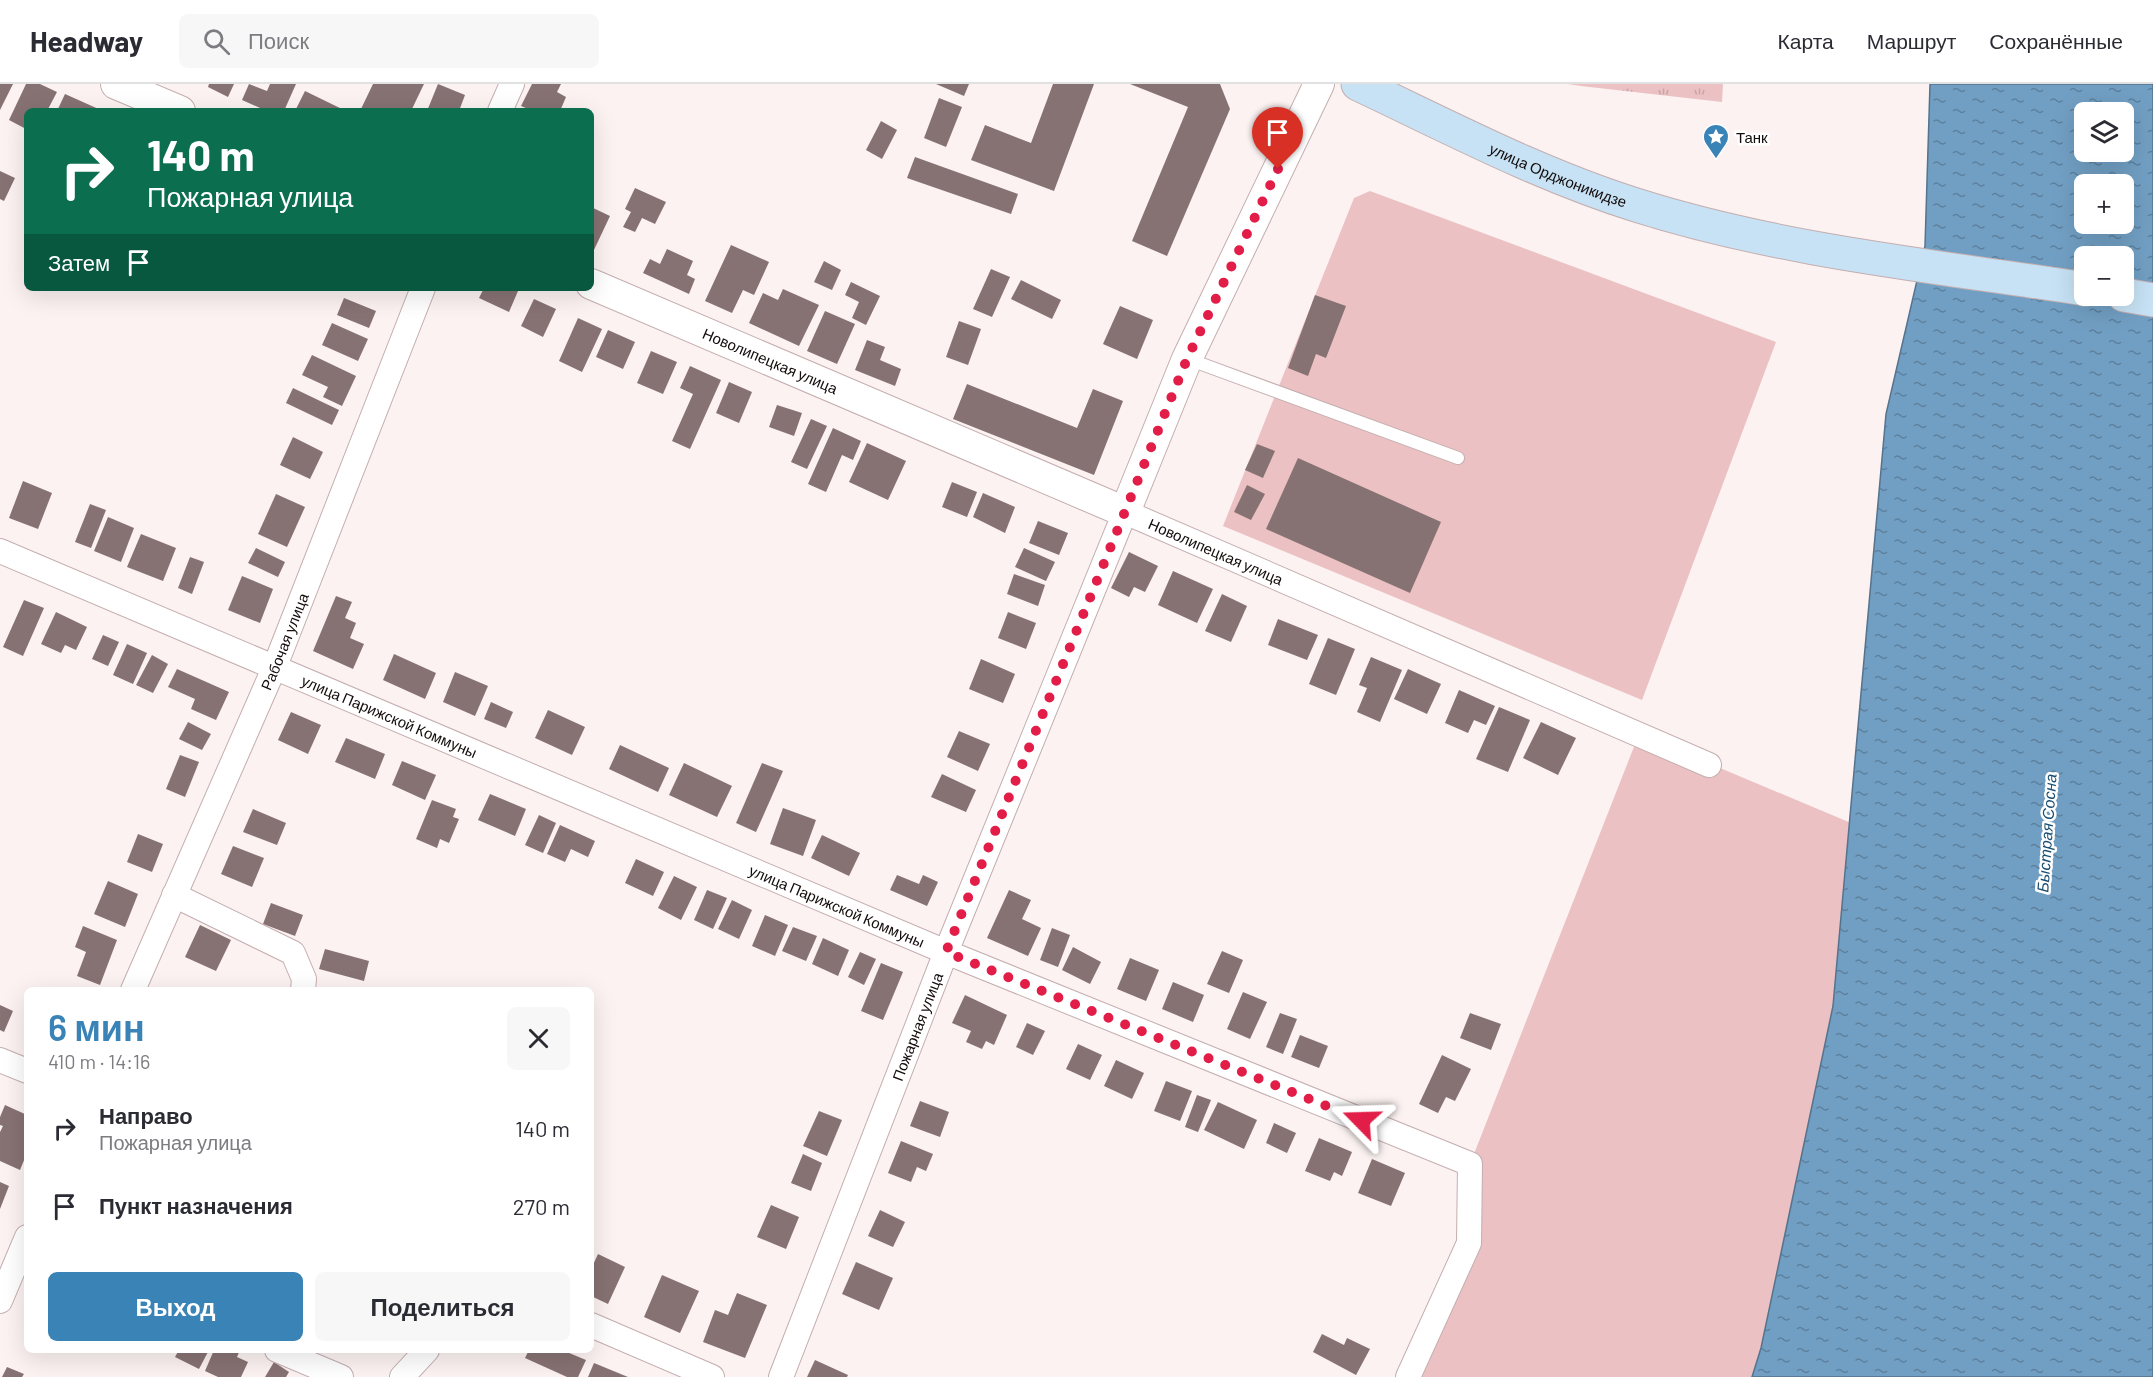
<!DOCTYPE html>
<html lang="ru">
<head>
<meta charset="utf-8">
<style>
	:root { --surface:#fff; --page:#f7f7f7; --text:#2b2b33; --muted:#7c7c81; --line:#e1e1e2; --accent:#3983b7 }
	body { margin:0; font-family:Barlow,sans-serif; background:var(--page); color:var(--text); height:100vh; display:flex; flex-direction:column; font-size:22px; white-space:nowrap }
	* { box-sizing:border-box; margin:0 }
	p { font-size:20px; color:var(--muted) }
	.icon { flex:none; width:33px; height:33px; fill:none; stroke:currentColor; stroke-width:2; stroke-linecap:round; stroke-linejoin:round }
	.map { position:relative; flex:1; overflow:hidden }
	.side { position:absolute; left:24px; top:903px; width:570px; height:366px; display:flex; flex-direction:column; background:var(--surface); border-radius:9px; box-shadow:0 6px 24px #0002 }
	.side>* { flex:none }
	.banner { position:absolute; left:24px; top:24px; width:570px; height:183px; border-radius:9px; box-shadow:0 6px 24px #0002; background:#0b6e4f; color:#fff; overflow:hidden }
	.buttons { position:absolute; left:2074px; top:18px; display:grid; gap:12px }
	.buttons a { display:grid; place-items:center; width:60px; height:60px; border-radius:9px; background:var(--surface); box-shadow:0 6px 24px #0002; font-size:30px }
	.pin { position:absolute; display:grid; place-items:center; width:51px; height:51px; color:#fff; margin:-62px -26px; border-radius:50% 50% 50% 0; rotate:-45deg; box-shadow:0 0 6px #0007 }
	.pin .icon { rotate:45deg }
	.me { position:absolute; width:66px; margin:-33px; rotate:292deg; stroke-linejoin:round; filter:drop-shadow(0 0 4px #0008) }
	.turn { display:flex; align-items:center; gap:21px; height:126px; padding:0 24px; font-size:27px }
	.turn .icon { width:78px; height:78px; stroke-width:2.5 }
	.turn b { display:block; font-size:42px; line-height:51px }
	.then { display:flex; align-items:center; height:57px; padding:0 24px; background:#0003; gap:12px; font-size:22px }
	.round { display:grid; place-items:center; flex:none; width:63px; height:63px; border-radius:9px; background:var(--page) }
	.headline { display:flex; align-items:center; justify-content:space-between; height:102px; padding:0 24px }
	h1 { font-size:36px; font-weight:600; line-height:45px; color:var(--accent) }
	.cta { display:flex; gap:12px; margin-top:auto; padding:12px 24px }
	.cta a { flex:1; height:69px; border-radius:9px; background:var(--accent); color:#fff; font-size:24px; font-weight:600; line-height:69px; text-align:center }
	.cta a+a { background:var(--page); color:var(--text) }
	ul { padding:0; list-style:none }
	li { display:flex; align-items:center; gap:18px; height:78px; padding:0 24px }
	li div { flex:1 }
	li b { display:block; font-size:22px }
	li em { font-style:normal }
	header { display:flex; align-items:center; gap:36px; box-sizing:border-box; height:84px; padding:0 30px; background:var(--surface); border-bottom:2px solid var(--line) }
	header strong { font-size:28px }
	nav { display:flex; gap:33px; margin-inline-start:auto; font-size:21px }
	.search { width:420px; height:54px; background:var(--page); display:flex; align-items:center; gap:15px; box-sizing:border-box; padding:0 21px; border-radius:9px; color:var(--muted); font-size:22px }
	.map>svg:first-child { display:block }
	.grass { fill:#ecc1c3 }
	.park { fill:url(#park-tufts) }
	.water { fill:url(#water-ripples); stroke:#55738c; stroke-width:1.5; fill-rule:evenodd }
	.building { fill:#877273 }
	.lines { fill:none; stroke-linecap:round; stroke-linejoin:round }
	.service-casing { stroke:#c5aeaf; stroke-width:14 }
	.minor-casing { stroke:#c5aeaf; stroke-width:26 }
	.tertiary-casing { stroke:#c5aeaf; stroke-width:32 }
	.secondary-casing { stroke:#c5aeaf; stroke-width:35 }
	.service { stroke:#fff; stroke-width:12 }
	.minor { stroke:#fff; stroke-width:24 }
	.tertiary { stroke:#fff; stroke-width:30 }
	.secondary { stroke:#c6e2f4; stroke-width:33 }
	.route { stroke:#e11d48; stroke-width:10; stroke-dasharray:0 18 }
	.labels { text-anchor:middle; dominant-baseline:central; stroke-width:5; stroke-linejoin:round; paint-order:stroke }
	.poi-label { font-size:15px; fill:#140c0c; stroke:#fff; text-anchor:start }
	.street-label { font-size:15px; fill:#140c0c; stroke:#fff }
	.water-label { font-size:16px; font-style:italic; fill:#184e72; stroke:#fff }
</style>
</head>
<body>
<header>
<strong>Headway</strong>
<div class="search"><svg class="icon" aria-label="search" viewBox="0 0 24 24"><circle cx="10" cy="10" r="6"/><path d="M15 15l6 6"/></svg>Поиск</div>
<nav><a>Карта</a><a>Маршрут</a><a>Сохранённые</a></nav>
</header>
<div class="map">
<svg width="2153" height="1293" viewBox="0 0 2153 1293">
	<defs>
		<pattern id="park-tufts" width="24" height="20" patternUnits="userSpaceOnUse" patternTransform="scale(1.5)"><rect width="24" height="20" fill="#ecc1c3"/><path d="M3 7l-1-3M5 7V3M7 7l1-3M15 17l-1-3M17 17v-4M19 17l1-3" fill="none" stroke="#caa5a6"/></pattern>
		<pattern id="water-ripples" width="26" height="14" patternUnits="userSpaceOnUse" patternTransform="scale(1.5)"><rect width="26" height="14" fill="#719fc3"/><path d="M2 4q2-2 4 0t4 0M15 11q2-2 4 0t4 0" fill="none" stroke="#5c809d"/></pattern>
	</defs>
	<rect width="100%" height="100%" fill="#fcf2f2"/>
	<g class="grass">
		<polygon points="1370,107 1776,258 1642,616 1223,442 1354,114"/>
		<polygon points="1639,650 1851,739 1833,922 1761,1264 1752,1293 1408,1293 1469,1159 1470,1080"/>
	</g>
	<polygon class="park" points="1568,0 1723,0 1722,18 1581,2"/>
	<path class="water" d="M1930,0h223v1293h-401l9,-29 72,-342 53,-592 39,-168zM2085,28h39v40h-39zM2085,100h39v40h-39zM2085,172h39v40h-39z"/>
	<g class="building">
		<polygon points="0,0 13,0 0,26"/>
		<polygon points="26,0 40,0 57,8 47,27 27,27 26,45 9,36"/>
		<polygon points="209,0 234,0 228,13 208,3"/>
		<polygon points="249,0 267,7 270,0 296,0 284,27 267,27 242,16"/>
		<polygon points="373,0 424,0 411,27 360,27"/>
		<polygon points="438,0 465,11 459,27 427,27"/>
		<polygon points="532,0 561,0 557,8 566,13 560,27 533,27 521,22"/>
		<polygon points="936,0 969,0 964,12"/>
		<polygon points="1053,0 1094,0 1054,107 971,76 985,41 1031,59"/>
		<polygon points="1130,0 1220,0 1230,25 1167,172 1132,157 1188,23"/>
		<polygon points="305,7 346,27 295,27"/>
		<polygon points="65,10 103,27 57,27"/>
		<polygon points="939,14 962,23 946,63 924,54"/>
		<polygon points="881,37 897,46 882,75 866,66"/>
		<polygon points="915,73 1018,110 1011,130 907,94"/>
		<polygon points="0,87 15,94 4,117 0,115"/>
		<polygon points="635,104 666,118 655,140 642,134 635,148 623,143 631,128 625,125"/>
		<polygon points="591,123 610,132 593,168 591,167"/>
		<polygon points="731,161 769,178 754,211 743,206 732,229 705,217"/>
		<polygon points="667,165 693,177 687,191 695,195 689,210 643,189 650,175 660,180"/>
		<polygon points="824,177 841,186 832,206 814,198"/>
		<polygon points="991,185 1010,193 992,233 973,225"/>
		<polygon points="1021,196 1061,216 1052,235 1011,215"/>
		<polygon points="851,198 880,212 866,241 852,234 859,218 845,211"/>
		<polygon points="484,204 511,204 518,207 509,228 479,214"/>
		<polygon points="783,205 819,221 799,262 749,239 763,209 778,216"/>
		<polygon points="1315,211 1346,222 1326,274 1316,270 1308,292 1288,284"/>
		<polygon points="344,214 376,227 369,244 337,231"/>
		<polygon points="534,215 556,225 543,253 521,242"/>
		<polygon points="1120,222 1153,236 1137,275 1103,260"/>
		<polygon points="825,227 855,240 837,280 807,267"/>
		<polygon points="578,234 602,245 582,288 559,277"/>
		<polygon points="959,237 981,245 968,281 946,273"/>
		<polygon points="332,239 368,255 358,277 322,261"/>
		<polygon points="608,246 635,258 623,285 596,273"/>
		<polygon points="867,256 885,263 880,276 901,285 895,302 855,286"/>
		<polygon points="651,267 677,278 663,310 637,299"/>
		<polygon points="312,271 356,292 342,322 323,313 328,303 302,291"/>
		<polygon points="690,282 721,296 690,365 672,357 693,310 680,304"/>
		<polygon points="729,298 752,308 739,339 716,329"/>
		<polygon points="967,300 1077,344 1093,305 1123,317 1094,391 953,335"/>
		<polygon points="293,304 339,326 332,341 286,319"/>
		<polygon points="777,321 802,329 794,352 769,343"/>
		<polygon points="811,335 827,342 807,385 791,378"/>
		<polygon points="833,344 861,357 853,376 842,371 826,408 808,400"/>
		<polygon points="293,353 323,368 310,395 280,381"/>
		<polygon points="867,359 906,377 888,416 849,398"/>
		<polygon points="1257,360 1275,367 1263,394 1245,386"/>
		<polygon points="1298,374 1441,438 1410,509 1266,445"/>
		<polygon points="23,397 52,409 38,445 9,434"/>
		<polygon points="952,398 977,408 967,433 942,423"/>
		<polygon points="1247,401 1265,410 1251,436 1234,428"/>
		<polygon points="983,409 1015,423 1005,449 973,433"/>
		<polygon points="276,410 305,423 287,463 258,450"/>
		<polygon points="90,420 106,426 91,464 75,458"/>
		<polygon points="108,433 134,444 121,478 94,467"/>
		<polygon points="1038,437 1068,449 1059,471 1029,459"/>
		<polygon points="141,450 176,464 163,497 127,483"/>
		<polygon points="256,464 285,478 278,493 248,479"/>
		<polygon points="1024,464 1055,478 1046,497 1015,483"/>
		<polygon points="1129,468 1158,482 1145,508 1134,503 1129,513 1111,504"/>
		<polygon points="190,473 204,478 192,510 178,504"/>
		<polygon points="1173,487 1213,505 1197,539 1158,521"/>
		<polygon points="1014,490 1045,501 1038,522 1007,510"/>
		<polygon points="242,492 273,505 260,539 228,526"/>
		<polygon points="1222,510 1247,522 1231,558 1205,547"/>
		<polygon points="336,512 352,518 345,534 356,539 350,554 364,560 353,585 313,567"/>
		<polygon points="24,516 44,524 23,572 3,563"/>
		<polygon points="56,528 87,543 76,566 65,561 61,569 41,560"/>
		<polygon points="1008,528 1036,539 1026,565 998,554"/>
		<polygon points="1278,535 1318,551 1307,576 1268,561"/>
		<polygon points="103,551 119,558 108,582 92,575"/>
		<polygon points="1328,554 1355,565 1336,611 1309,600"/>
		<polygon points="127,560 147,569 133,600 113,591"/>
		<polygon points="394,570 436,589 425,615 383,596"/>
		<polygon points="152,571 168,580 153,609 136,601"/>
		<polygon points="1371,573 1402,586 1380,638 1357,628 1367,604 1359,601"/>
		<polygon points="981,575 1015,590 1003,619 969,605"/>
		<polygon points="177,585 229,608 216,636 191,625 195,615 168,603"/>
		<polygon points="1408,585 1441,600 1427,630 1394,615"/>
		<polygon points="455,588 488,602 475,632 443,618"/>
		<polygon points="1459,606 1495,622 1486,641 1474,636 1468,649 1445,639"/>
		<polygon points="491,618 513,628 506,644 484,635"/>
		<polygon points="1499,623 1530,636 1508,688 1476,675"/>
		<polygon points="548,626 585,643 572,671 535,654"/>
		<polygon points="291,628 321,641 308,670 278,656"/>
		<polygon points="188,638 211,650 202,666 179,655"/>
		<polygon points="1541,638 1576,654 1558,691 1523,674"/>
		<polygon points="959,647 990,660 978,687 947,673"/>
		<polygon points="346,654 385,670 375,695 335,678"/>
		<polygon points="620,661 669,684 658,708 609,685"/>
		<polygon points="180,671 199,678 185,713 166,705"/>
		<polygon points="402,677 436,691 425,716 392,701"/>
		<polygon points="684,679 732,702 717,733 669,711"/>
		<polygon points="762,679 783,687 756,748 736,739"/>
		<polygon points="942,690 976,706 966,728 931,713"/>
		<polygon points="490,710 526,725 515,752 478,736"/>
		<polygon points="432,716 456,725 453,733 459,735 449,759 440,755 437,764 416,755"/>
		<polygon points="783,724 816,736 803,772 770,760"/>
		<polygon points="253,725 286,739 277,761 243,748"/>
		<polygon points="539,731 556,739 543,769 525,761"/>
		<polygon points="560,741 595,757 588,773 571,765 565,778 547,770"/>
		<polygon points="138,750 163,760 152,788 127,778"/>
		<polygon points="822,751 860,769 849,792 811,774"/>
		<polygon points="233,762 264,774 252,803 221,790"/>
		<polygon points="636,775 664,788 653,812 625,799"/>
		<polygon points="897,791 919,800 923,791 938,798 927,822 890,806"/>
		<polygon points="674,792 697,803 681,836 658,824"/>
		<polygon points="108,797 138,810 125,843 94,830"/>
		<polygon points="707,806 727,814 713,845 694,836"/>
		<polygon points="1009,806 1031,816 1022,835 1041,844 1028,872 987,854"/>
		<polygon points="732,816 752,826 739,855 718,845"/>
		<polygon points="271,819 303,831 295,852 263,840"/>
		<polygon points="765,831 788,841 775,872 752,862"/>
		<polygon points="200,841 231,856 216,887 185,873"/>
		<polygon points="83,842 117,856 100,901 77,892 86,868 75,863"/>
		<polygon points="793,843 817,852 806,877 782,867"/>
		<polygon points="1052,844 1070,851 1058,883 1040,876"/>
		<polygon points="823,854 849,866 838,892 812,880"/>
		<polygon points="1073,863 1101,878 1090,900 1062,886"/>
		<polygon points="325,865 369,877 364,897 319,885"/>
		<polygon points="1222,867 1243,876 1229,909 1207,900"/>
		<polygon points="860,868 876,875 864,901 848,893"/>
		<polygon points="1130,874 1159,886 1146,917 1117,905"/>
		<polygon points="881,879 903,888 883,936 861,927"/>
		<polygon points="1173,898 1204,911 1193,938 1162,925"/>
		<polygon points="1243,908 1267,918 1250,955 1227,945"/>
		<polygon points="965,911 1007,931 994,961 986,957 982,965 966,958 971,947 952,939"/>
		<polygon points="0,921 13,927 4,948 0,946"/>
		<polygon points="1280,929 1297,935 1283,970 1266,963"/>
		<polygon points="1470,929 1501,940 1491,966 1460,954"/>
		<polygon points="1027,939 1045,947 1033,971 1016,963"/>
		<polygon points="1300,951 1328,962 1319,984 1291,973"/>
		<polygon points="1078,960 1102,971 1090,996 1066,985"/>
		<polygon points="1442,971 1471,985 1455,1017 1446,1013 1438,1029 1419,1020"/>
		<polygon points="1116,976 1144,989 1132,1015 1104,1002"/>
		<polygon points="1166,997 1192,1007 1180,1037 1154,1027"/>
		<polygon points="1197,1011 1211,1016 1198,1048 1185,1043"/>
		<polygon points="920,1017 949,1028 940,1053 910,1042"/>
		<polygon points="1218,1018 1257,1036 1244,1065 1204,1046"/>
		<polygon points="5,1021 27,1031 27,1069 20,1086 0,1077 0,1048 3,1042 0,1041 0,1033"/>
		<polygon points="819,1027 842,1036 827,1072 803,1062"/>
		<polygon points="1274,1039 1296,1049 1287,1069 1266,1059"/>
		<polygon points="1319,1054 1352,1068 1342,1092 1334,1088 1330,1097 1305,1087"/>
		<polygon points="901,1057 933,1070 926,1087 917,1083 911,1098 888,1089"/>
		<polygon points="803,1070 822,1079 811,1107 791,1099"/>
		<polygon points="1372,1075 1405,1089 1391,1122 1358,1109"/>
		<polygon points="0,1098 9,1102 0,1125"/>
		<polygon points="771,1121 799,1133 786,1165 757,1153"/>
		<polygon points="880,1126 905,1138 893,1163 868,1152"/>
		<polygon points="598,1170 625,1183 608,1220 591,1212 591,1180 593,1181"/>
		<polygon points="856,1178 893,1194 879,1226 842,1210"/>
		<polygon points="662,1191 699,1207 680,1249 644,1233"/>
		<polygon points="737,1209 767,1221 745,1274 703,1258 715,1226 728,1231"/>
		<polygon points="1322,1250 1344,1261 1347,1254 1370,1265 1356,1291 1313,1268"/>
		<polygon points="179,1266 209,1266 199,1285 175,1273"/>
		<polygon points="214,1266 240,1266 237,1273 248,1278 241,1293 218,1293 205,1287"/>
		<polygon points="529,1266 562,1266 586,1276 578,1293 567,1293 525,1274"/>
		<polygon points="815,1276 848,1291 847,1293 807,1293"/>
		<polygon points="274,1278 289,1288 286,1293 265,1293"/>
		<polygon points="594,1279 628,1293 588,1293"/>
		<polygon points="7,1283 24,1290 22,1293 2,1293"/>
	</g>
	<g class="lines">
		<defs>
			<polyline id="service" points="1188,275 1458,374"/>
			<g id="minor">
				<polyline points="500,27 512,0"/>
				<path id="s1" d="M0,467l946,401 524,212 -1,79 -61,134"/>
				<polyline points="174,811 293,869 304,895 303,906"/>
				<path id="s2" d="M133,906l142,-324 148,-378"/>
				<polyline points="0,976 27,987"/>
				<polyline points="0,1217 27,1153"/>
				<polyline points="591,1241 712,1293"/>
				<polyline points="277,1266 341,1293"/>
				<polyline points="402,1293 427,1266"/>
				<path id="s3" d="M781,1293l165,-425 179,-440 584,253"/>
			</g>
			<g id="tertiary">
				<polyline points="116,0 180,27"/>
				<path id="s4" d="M591,200l534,228 62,-153 132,-275"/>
			</g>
			<g id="secondary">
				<path id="s5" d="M1358,0c91,43 182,91 278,121 145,46 299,61 449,84"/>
				<polyline points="2124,211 2153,216"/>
			</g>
		</defs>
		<use href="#service" class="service-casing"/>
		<use href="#minor" class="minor-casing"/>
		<use href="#tertiary" class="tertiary-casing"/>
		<use href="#secondary" class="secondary-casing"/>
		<use href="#service" class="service"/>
		<use href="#minor" class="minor"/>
		<use href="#tertiary" class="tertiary"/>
		<use href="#secondary" class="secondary"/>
	</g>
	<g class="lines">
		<polyline class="route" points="1278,85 1187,275 946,868 1361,1036"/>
	</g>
	<defs>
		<symbol id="sight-pin" viewBox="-11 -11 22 30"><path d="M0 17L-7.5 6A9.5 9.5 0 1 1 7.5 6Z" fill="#3983b7" stroke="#fff"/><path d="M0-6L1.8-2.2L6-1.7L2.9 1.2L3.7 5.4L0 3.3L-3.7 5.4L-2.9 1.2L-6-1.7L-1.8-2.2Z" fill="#fff"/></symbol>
	</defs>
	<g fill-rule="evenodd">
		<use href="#sight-pin" x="1701" y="38" width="30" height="40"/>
	</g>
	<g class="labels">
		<g class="poi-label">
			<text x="1736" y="53">Танк</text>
		</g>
		<g class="street-label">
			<text stroke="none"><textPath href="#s5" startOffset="220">улица Орджоникидзе</textPath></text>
			<text stroke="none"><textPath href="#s4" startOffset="195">Новолипецкая улица</textPath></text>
			<text stroke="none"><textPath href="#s3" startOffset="1030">Новолипецкая улица</textPath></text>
			<text stroke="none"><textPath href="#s2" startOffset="380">Рабочая улица</textPath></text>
			<text stroke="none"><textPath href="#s1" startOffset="423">улица Парижской Коммуны</textPath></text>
			<text stroke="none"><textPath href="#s1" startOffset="909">улица Парижской Коммуны</textPath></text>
			<text stroke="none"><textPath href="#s3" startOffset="376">Пожарная улица</textPath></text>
		</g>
		<g class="water-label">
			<text transform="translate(2046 749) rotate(-86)">Быстрая Сосна</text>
		</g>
	</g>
</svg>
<div class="buttons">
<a><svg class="icon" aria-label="layers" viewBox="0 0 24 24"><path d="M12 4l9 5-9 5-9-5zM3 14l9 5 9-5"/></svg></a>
<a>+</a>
<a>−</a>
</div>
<div class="pin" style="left:1278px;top:85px;background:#d93025"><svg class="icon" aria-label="arrive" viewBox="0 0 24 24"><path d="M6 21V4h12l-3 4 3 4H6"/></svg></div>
<svg class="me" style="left:1361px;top:1036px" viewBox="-20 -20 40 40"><path d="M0-17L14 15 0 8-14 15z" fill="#e11d48" stroke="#fff" stroke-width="4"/></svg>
<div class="banner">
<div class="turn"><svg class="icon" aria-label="right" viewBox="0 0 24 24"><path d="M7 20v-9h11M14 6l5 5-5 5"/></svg><div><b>140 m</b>Пожарная улица</div></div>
<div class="then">Затем<svg class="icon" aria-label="arrive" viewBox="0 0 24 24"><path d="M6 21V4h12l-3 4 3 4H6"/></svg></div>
</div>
<section class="side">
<div class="headline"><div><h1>6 мин</h1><p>410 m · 14:16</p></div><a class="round"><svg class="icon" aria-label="close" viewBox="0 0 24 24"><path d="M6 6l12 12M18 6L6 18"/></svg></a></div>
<ul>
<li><svg class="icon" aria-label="right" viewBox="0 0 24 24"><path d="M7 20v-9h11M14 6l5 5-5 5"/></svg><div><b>Направо</b><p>Пожарная улица</p></div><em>140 m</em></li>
<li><svg class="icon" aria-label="arrive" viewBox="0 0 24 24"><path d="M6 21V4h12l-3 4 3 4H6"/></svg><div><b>Пункт назначения</b></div><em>270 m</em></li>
</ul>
<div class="cta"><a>Выход</a><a>Поделиться</a></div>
</section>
</div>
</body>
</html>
